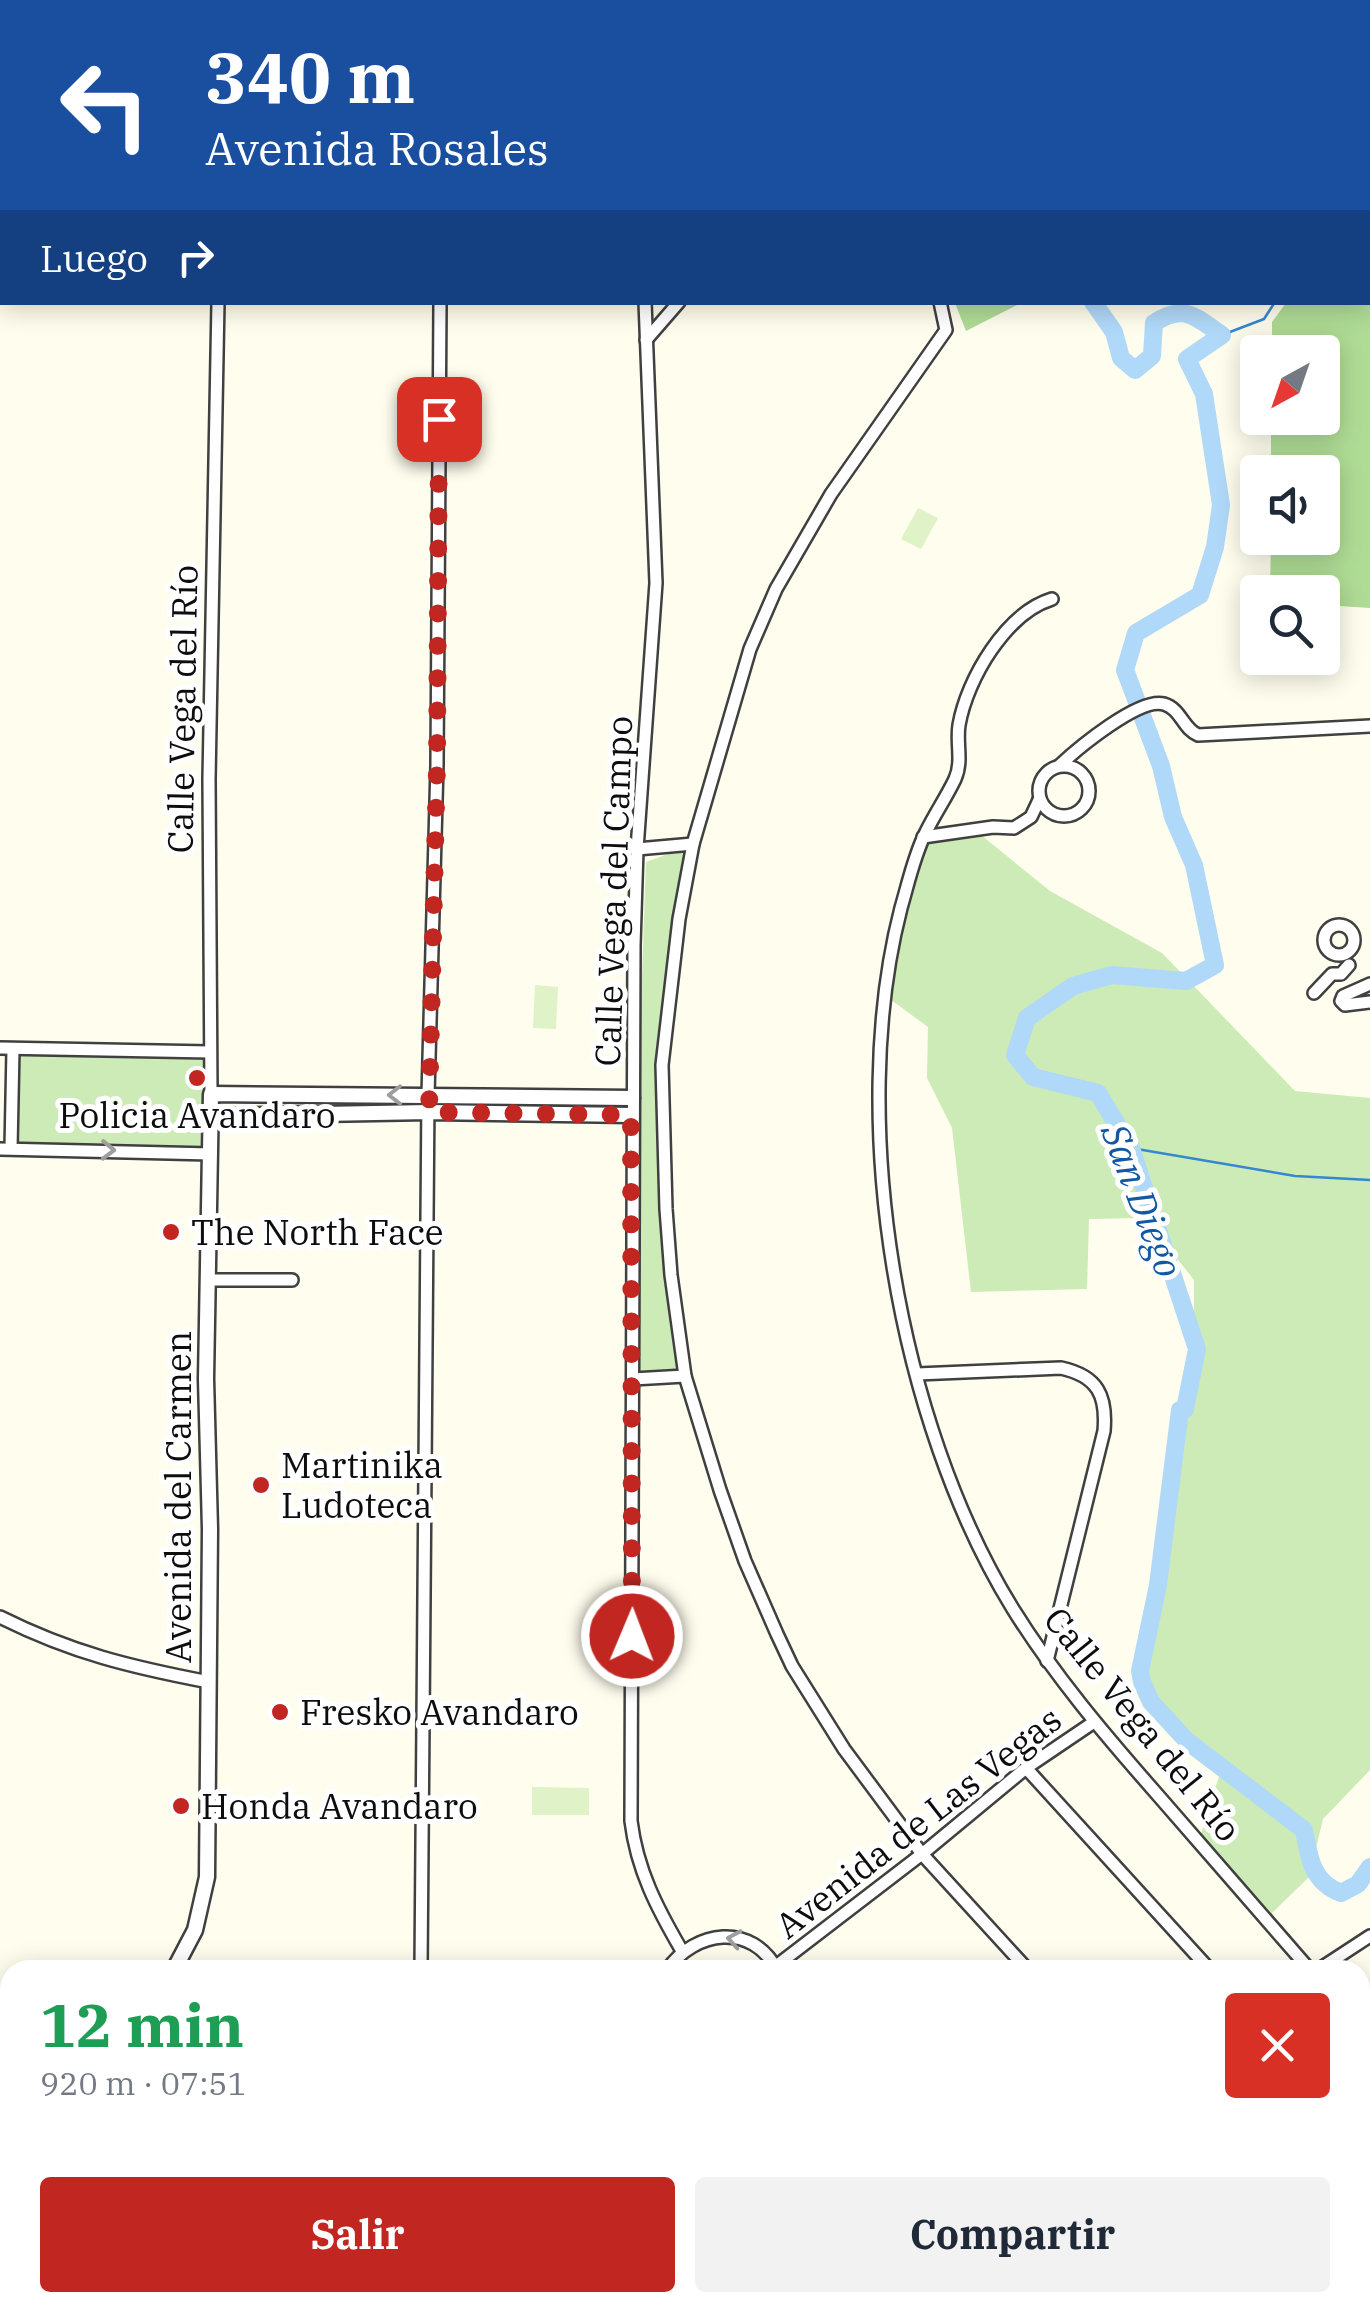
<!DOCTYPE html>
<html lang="es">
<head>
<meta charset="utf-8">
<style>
	:root { --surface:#fff; --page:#f2f2f3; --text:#1f2937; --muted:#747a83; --accent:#c22620 }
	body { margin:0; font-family:"IBM Plex Serif",serif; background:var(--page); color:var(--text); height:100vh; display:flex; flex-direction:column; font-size:38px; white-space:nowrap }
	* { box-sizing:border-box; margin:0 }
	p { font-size:32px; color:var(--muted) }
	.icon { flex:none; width:55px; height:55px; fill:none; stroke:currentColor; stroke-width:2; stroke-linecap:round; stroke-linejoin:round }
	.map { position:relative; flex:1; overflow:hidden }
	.sheet { position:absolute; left:0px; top:1960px; width:1370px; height:352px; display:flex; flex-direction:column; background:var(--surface); border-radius:30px 30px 0 0; box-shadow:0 5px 25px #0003 }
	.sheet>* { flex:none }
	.guide { position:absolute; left:0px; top:0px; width:1370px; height:305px; box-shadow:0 5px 25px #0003; background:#1a4fa0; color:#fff; overflow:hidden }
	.needle { width:65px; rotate:220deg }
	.fabs { position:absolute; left:1240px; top:335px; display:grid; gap:20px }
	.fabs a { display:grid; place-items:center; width:100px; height:100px; border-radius:10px; background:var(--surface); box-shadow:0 5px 25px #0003; font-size:50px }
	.pin { position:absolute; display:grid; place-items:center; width:85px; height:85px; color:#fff; margin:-42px; border-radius:20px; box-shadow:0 5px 15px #0006 }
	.me { position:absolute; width:110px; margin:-55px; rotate:1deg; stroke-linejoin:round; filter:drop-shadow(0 0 8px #0008) }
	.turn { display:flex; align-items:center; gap:35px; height:210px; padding:0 40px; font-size:45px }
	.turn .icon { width:130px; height:130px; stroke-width:2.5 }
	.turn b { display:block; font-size:70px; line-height:85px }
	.then { display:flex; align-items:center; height:95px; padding:0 40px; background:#0003; gap:20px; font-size:38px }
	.round { display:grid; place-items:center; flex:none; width:105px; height:105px; border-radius:10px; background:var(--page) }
	.summary { display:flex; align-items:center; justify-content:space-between; height:170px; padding:0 40px }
	h1 { font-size:60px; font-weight:700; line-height:75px; color:#1e9e55 }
	.action { display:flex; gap:20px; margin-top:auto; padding:20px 40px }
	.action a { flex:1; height:115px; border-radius:10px; background:var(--accent); color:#fff; font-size:40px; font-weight:700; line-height:115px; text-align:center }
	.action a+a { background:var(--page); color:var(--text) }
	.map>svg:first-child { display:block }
	.green { fill:#cdebb6 }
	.forest { fill:#afdc95 }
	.pitch { fill:#e0f2c8 }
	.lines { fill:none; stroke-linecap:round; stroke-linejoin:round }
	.stream { stroke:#3587d2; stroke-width:2.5 }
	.river { stroke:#b0d8f8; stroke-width:18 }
	.minor-casing { stroke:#404040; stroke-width:16 }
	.tertiary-casing { stroke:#404040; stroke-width:19 }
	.minor { stroke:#fff; stroke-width:11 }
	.tertiary { stroke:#fff; stroke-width:14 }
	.oneway { stroke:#9e9e9e }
	.route { stroke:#c22620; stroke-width:18; stroke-dasharray:0 32.4 }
	.poi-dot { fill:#c22620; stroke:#fff; stroke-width:4 }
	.labels { text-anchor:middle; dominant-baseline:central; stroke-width:10; stroke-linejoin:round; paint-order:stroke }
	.street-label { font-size:35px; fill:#0d0d0d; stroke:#fff }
	.poi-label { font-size:35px; fill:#0d0d0d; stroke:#fff; text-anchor:start }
	.water-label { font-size:38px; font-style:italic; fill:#1258a3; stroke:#fff }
</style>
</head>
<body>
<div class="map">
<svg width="1370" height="2311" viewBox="0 0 1370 2311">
	<rect width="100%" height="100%" fill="#fffded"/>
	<g class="green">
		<polygon points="981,835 1050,891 1162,953 1295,1091 1370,1098 1370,1770 1323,1819 1309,1877 1270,1915 1199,1841 1220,1773 1185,1744 1148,1705 1137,1671 1156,1584 1179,1407 1183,1406 1194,1349 1194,1280 1145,1218 1089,1219 1087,1289 971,1292 952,1128 927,1078 928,1027 883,994 929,840"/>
		<polygon points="690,846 660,1065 683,1375 634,1376 636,1146 646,862"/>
		<polygon points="17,1050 205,1055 204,1150 16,1147"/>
	</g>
	<g class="forest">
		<polygon points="915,0 1370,0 1370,608 1323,605 1322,592 1270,592 1271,538 1322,538 1322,472 1271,472 1271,418 1322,418 1322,352 1272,352 1272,322 1286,303 1368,302 1368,2 915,2"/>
		<polygon points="955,303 1021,303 966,331"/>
	</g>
	<g class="pitch">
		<polygon points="918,508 938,518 921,549 901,539"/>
		<polygon points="535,985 558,987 556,1029 533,1028"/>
		<polygon points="532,1787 589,1788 589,1815 532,1815"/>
	</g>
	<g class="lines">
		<g class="stream">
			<polyline points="1368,158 1370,156"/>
			<polyline points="1222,335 1264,319 1275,302"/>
			<polyline points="1131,1148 1295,1176 1370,1180"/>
			<polyline points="428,2311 434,2302"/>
		</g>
		<g class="river">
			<polyline points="1096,0 1097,2"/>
			<path d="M1093,302l21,30 7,26 14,12 17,-14 2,-33c31,-20 41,-6 68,12l-35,24 17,35 17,111 -6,42 -15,48 -64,38 -11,37 36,96 12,51 21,48 21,100 -29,16 -74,-6 -39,11 -46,32 -12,37 18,22 65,16 33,55 66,201 -12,60 -5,1 -22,175 -18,86 2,11 9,20 36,39 117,89c5,28 8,52 37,63l17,-9 12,-17"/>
		</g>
		<defs>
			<g id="minor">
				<polyline points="441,0 441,2"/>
				<polyline points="832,0 834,2"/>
				<polyline points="893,0 894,2"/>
				<polyline points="217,2 219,0"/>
				<polyline points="645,2 645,0"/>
				<polyline points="0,191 2,189"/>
				<path d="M645,302l11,281 -19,266 -3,96 -3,876c6,49 26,87 51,130"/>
				<polyline points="940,302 946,330 831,494 776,589 750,649 693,844 679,919 662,1065 666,1209 671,1275 685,1376 720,1490 745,1561 777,1634 792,1666 844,1749 922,1854 1028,1970"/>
				<polyline points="646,340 679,302"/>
				<path d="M1052,599c-46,14 -85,80 -93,126 -3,19 4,36 -4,54 -9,19 -21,36 -30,55 -11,22 -17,50 -24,74 -55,212 -3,515 112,701 41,66 92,126 143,184 51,59 103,118 154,177"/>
				<circle cx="1064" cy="791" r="25"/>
				<path d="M1059,766c18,-17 80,-69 105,-62 17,5 19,25 34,31l172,-9"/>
				<polyline points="923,837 993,827 1014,828 1031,817 1039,800"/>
				<polyline points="637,849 693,844"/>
				<circle cx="1339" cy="940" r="15"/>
				<polyline points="1370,984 1343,996 1341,1001 1345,1005 1370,1002"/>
				<polyline points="1314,993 1332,974 1341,974 1349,965"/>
				<polyline points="0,1048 210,1052"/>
				<polyline points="211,1094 209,779 218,302"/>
				<polyline points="11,1148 13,1049"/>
				<polyline points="0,1149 211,1154"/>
				<polyline points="207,1280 292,1280"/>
				<path d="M917,1374l144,-6c37,8 46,28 43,63l-57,230"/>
				<polyline points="633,1379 685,1376"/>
				<path d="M0,1617c72,36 131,50 209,65"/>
				<polyline points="1026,1768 1210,1970"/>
				<polyline points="776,1966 922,1854 1026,1768 1094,1722"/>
				<polyline points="421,1970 428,1095 437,765 440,302"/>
				<path d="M667,1970c28,-40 85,-48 110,0"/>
				<polyline points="1318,1970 1370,1936"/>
				<polyline points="1360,2024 1370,2035"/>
				<polyline points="1360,2135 1370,2146"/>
				<polyline points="522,2302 530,2311"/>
				<polyline points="660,2302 668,2311"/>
				<polyline points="886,2302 893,2311"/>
				<polyline points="1092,2302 1111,2311"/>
				<polyline points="1331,2302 1339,2311"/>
				<polyline points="350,2311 360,2302"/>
				<polyline points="949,2311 953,2302"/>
			</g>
			<g id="tertiary">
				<polyline points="212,1116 429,1112 631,1115"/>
				<polyline points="174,1970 195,1930 207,1877 210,1529 206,1379 211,1094 632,1098"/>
				<polyline points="0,2053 10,2050"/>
			</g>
		</defs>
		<use href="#minor" class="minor-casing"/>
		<use href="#tertiary" class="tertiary-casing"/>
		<use href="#minor" class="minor"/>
		<use href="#tertiary" class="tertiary"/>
	</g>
	<defs><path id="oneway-chevron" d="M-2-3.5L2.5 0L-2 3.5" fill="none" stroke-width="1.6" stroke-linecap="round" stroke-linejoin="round" transform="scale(2.5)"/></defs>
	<g class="oneway">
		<use href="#oneway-chevron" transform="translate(395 1095) rotate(-180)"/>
		<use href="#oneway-chevron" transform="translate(108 1150) rotate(1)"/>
		<use href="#oneway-chevron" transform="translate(734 1939) rotate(-170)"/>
	</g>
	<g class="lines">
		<polyline class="route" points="439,419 437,765 429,1112 631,1115 632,1636"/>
	</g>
	<g class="poi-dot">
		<circle cx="197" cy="1078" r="10"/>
		<circle cx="171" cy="1232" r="10"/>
		<circle cx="261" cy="1485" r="10"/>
		<circle cx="280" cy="1712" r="10"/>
		<circle cx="181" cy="1806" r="10"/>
	</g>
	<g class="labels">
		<g class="street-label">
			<text transform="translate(182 709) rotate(-89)">Calle Vega del Río</text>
			<text transform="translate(613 891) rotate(-88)">Calle Vega del Campo</text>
			<text transform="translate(178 1497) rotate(-90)">Avenida del Carmen</text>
			<text transform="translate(1143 1724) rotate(51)">Calle Vega del Río</text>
			<text transform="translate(918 1822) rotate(-38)">Avenida de Las Vegas</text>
		</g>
		<g class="poi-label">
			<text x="197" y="1115" text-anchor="middle">Policia Avandaro</text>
			<text x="191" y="1232">The North Face</text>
			<text x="281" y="1465">Martinika<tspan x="281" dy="40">Ludoteca</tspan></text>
			<text x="300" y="1712">Fresko Avandaro</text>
			<text x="201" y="1806">Honda Avandaro</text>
		</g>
		<g class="water-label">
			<text transform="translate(1143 1200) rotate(69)">San Diego</text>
		</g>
	</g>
</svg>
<div class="fabs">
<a><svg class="needle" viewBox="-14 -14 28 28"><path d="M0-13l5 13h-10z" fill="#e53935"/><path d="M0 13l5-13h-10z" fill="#747a83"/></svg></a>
<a><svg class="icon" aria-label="sound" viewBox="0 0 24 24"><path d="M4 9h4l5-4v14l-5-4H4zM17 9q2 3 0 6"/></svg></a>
<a><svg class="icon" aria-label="search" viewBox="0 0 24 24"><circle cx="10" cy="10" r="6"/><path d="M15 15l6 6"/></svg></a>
</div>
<div class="pin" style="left:439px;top:419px;background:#d93025"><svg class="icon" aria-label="arrive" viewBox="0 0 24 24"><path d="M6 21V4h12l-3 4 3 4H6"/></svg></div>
<svg class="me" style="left:632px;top:1636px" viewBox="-20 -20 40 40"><circle r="17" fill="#c22620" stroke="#fff" stroke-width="3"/><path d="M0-11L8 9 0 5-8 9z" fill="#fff"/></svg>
<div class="guide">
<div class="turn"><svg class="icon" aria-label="left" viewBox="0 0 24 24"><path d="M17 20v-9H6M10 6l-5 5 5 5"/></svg><div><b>340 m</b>Avenida Rosales</div></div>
<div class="then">Luego<svg class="icon" aria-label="right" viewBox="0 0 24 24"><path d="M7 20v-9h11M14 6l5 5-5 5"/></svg></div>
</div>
<section class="sheet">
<div class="summary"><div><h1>12 min</h1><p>920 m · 07:51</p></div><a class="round" style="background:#d93025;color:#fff"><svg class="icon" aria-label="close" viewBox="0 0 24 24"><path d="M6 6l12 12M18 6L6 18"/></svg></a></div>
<div class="action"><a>Salir</a><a>Compartir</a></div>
</section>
</div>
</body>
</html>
